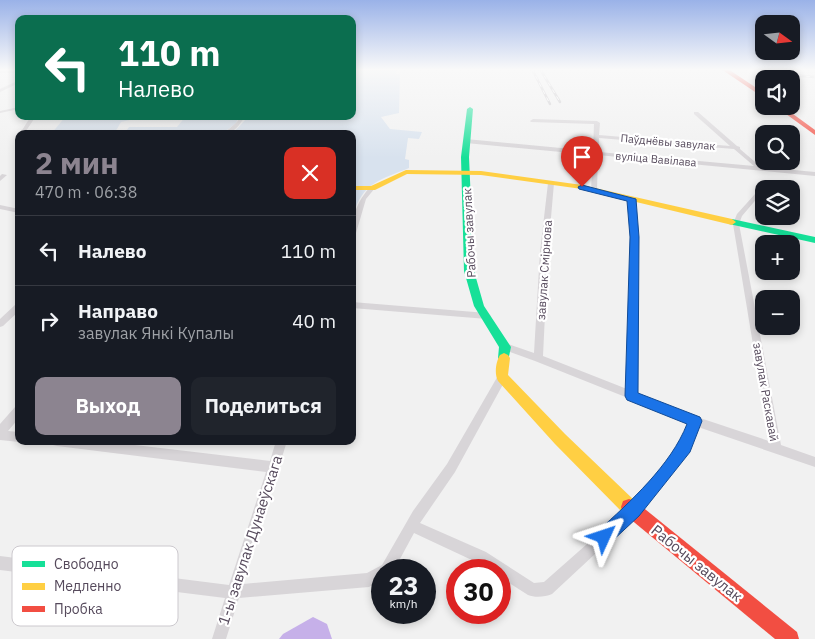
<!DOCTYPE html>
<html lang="ru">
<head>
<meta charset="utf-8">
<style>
	:root { --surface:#171b24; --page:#20242c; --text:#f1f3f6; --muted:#9ea1a6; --line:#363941; --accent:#8c8490 }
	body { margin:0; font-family:"IBM Plex Sans",sans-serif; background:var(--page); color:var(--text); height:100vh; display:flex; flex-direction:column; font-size:19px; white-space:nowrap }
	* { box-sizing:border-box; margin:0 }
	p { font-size:16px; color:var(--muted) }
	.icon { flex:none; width:28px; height:28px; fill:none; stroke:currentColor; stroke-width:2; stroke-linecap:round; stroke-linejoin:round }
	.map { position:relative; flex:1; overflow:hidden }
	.panel { position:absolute; left:15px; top:130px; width:341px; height:315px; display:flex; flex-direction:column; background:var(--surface); border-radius:10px; box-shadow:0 2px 8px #0003 }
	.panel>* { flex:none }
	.top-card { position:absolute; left:15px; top:15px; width:341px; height:105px; border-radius:10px; box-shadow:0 2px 8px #0003; background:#0b6e4f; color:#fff; overflow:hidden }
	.needle { width:32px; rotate:105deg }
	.fabs { position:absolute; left:755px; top:15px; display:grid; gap:10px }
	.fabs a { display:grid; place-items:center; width:45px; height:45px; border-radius:10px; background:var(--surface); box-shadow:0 2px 8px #0003; font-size:25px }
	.speed { position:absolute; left:371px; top:559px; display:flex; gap:10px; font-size:25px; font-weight:700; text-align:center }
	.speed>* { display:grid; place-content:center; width:65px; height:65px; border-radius:50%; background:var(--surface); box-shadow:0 2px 8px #0003; line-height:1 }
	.speed small { font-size:12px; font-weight:400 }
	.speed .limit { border:8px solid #d22; background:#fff; color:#111 }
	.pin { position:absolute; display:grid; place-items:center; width:42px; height:42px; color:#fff; margin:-51px -21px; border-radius:50% 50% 50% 0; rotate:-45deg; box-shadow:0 0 5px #0007 }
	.pin .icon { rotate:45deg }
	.me { position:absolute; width:55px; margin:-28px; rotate:48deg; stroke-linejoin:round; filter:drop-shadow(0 0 4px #0008) }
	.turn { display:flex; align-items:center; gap:18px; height:105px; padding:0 20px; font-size:22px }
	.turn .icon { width:65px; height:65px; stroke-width:2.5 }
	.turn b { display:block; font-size:35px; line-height:42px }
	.round { display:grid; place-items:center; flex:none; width:52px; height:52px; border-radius:10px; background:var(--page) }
	.overview { display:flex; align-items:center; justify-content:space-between; height:85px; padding:0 20px }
	h1 { font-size:30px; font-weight:700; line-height:38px; color:var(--accent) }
	.button { display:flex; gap:10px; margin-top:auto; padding:10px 20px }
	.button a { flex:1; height:58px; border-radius:10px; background:var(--accent); color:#fff; font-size:20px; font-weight:700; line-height:58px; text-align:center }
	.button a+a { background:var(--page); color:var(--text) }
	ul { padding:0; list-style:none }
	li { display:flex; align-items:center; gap:15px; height:70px; padding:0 20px; border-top:1px solid var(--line) }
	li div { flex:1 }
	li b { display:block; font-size:19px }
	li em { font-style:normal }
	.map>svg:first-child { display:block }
	.green { fill:#d8e2ee }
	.water { fill:#c6b0e9 }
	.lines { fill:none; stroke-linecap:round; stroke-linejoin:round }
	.street { fill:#d8d5d8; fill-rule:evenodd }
	.fast { fill:#16e098; fill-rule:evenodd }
	.slow { fill:#ffcf43; fill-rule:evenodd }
	.jam { fill:#f24e42; fill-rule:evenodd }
	.rail-casing { stroke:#c8c6ca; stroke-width:2.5 }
	.rail { stroke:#fff; stroke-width:1; stroke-dasharray:4; stroke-linecap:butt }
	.route { fill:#1a73e8; stroke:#114b97 }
	.labels { text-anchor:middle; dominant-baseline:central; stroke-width:4.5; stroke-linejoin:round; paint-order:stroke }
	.far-street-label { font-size:11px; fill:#564a5c; stroke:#fff }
	.street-label { font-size:12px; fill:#564a5c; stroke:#fff }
	.near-street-label { font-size:15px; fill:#564a5c; stroke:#fff }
	.key { fill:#fff; stroke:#ccc9ce; stroke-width:1 }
	.key-label { font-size:14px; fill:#564a5c }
</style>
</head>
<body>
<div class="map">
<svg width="815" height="639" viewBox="0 0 815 639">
	<rect width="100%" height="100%" fill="#f1f1f1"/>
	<g class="green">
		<path d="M353,69h44l-1,5h4l-1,39 -18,4 9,12 32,3 -3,7 -11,-1 -3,21 4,1v8c-29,12 -46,14 -56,47l-1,-81h-120l17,-18h103z"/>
		<polygon points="66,116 146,116 121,122 114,134 51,134"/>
		<polygon points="186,116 238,118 236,123 222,134 124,134 129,127 177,127"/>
	</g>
	<polygon class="water" points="313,617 327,624 332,639 279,639 283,634"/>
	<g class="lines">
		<g class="street">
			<rect x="0" y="71" width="19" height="2"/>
			<polygon points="19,80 19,83 0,92 0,89"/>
			<polygon points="19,107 19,109 0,113 0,111"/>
			<path d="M694,112h4l39,34 3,1v2l21,18 54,5v4l-217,-21 -1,35 -3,2 -3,-2 2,-35 -127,-12 -3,-2 3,-2 127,12 1,-27 -63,-2 -1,-1 3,-2 64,2 3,2 -1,12 131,11 -36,-32zM599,138l135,11 20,17 -155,-14z"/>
			<polygon points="31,116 36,116 24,134 19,135"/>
			<path d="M240,116h5c-5,9 -12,18 -22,18l14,-12z"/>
			<polygon points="2,174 7,175 0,181 0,176"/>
			<path d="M551,181l3,2 -6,69 -5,104 84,33 4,-152 -3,-38 3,-2 2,1 6,39 -2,156 60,24 72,24 -36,-217 4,-10 18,-20h4v2l-17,20 -3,8 42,221 34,12v10l-117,-40 -9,25 -52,63 -85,79c-7,3 -17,4 -24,1l-28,-18v-7h-11l-13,-8 -62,-29 -20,37h-12v9l-13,8 -130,11 -13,41h-14l13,-41 -225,-28v-14l229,29 37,-113 -209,-26 -4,-1 -1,-4h49l169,20 6,-20h11l-44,143 124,-11 15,-8 31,-54 34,-47 52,-90 3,-1 3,1 2,3 -52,95 -35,51 66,29 48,31 10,-1 85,-75 52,-62 8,-22 -56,-22 -5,-1v-2l-93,-37 -33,-12 -2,-2 2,-2 3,-2 29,10 6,-101 8,-69z"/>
			<path d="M372,186l3,2 -9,11 -10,34 -4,2c0,-20 5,-33 18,-48z"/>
			<polygon points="0,205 19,209 19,213 0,209"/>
			<polygon points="352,302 487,313 491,316 487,319 352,308"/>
			<polygon points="19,303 19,311 3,326 0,327 0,319 16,304"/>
			<polygon points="19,406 19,418 8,431 19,432 19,441 21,441 19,442 0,440 0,424 15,407"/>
		</g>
		<g class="fast">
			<polygon points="470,107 473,109 469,157 474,271 484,306 511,347 508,361 500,361 498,358 499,347 474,306 464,271 461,157 467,109"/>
			<polygon points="732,219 815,237 815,243 729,224 728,222"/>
		</g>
		<g class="slow">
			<polygon points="406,170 481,171 582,185 732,219 736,222 732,225 582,189 481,175 407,174 375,190 352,190 352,186 371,186"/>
			<path d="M504,353l4,2 2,3 -2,17 57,59 70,67 2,6 -2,6 -6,2 -6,-2 -68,-69 -57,-63c-4,-7 -2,-20 2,-26z"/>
		</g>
		<g class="jam">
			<polygon points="721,69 728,69 764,93 764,98"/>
			<polygon points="775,106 782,106 815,130 815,135"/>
			<polygon points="629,499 635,501 797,632 799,639 775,639 623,513 621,507 623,501"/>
		</g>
		<defs>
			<g id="rail">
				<polyline points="532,69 550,104"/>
				<polyline points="540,69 560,102"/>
				<polyline points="766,73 815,77"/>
			</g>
		</defs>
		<use href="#rail" class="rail-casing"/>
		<use href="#rail" class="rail"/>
	</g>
	<linearGradient id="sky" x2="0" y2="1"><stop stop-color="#9ab2e8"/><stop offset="0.44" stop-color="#f9f9f9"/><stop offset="1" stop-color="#f9f9f9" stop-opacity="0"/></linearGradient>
	<rect width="815" height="158" fill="url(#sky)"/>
	<path class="route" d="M582,185l54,14 3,38 -1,156 62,24 2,4 -12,31 -51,64 -29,27 -6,2 -6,-2 -2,-6 2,-6c32,-29 73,-66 89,-107l-60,-24 -2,-4 5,-159 -3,-36 -48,-12 -1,-2z"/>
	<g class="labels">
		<g class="far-street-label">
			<text transform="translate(668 142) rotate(5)">Паўднёвы завулак</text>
			<text transform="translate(656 159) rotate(5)">вуліца Вавілава</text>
		</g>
		<g class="street-label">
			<text transform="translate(469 233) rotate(-93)">Рабочы завулак</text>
			<text transform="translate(544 270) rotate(-86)">завулак Смірнова</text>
			<text transform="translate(766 392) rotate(80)">завулак Раскавай</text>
		</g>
		<g class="near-street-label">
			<text transform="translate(250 540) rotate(-72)">1-ы завулак Дунаеўскага</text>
			<text transform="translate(697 563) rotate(39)">Рабочы завулак</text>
		</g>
	</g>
	<rect x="12" y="546" width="166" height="80" rx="8" class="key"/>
	<rect x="22" y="561" width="23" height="6" fill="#16e098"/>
	<rect x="22" y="583" width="23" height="7" fill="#ffcf43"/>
	<rect x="22" y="606" width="23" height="6" fill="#f24e42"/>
	<g class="key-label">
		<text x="54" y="569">Свободно</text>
		<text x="54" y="591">Медленно</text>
		<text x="54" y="614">Пробка</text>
	</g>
</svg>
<div class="fabs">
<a><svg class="needle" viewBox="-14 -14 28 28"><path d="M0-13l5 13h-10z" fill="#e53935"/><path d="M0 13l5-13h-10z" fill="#9ea1a6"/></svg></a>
<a><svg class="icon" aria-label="sound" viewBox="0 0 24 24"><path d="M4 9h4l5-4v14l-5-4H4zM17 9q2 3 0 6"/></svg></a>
<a><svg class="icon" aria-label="search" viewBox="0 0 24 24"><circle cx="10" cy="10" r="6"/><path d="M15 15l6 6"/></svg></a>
<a><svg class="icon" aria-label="layers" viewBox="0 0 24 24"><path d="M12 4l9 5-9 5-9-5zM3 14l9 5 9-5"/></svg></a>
<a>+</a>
<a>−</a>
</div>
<div class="speed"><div>23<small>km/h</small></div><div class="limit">30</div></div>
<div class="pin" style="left:582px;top:187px;background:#d93025"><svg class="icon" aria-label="arrive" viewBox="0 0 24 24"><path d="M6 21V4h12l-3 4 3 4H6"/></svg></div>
<svg class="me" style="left:604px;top:537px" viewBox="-20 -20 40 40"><path d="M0-17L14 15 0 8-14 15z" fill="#1a73e8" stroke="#fff" stroke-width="4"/></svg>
<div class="top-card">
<div class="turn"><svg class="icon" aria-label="left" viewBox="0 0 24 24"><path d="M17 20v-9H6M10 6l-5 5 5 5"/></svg><div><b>110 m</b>Налево</div></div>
</div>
<section class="panel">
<div class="overview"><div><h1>2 мин</h1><p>470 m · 06:38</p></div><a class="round" style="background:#d93025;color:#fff"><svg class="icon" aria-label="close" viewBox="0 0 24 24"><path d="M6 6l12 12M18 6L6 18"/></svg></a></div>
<ul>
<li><svg class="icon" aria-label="left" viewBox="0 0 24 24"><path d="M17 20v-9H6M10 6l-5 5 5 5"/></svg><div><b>Налево</b></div><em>110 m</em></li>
<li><svg class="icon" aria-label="right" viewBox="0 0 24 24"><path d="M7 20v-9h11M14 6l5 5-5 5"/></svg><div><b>Направо</b><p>завулак Янкі Купалы</p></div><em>40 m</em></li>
</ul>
<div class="button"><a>Выход</a><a>Поделиться</a></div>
</section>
</div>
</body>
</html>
